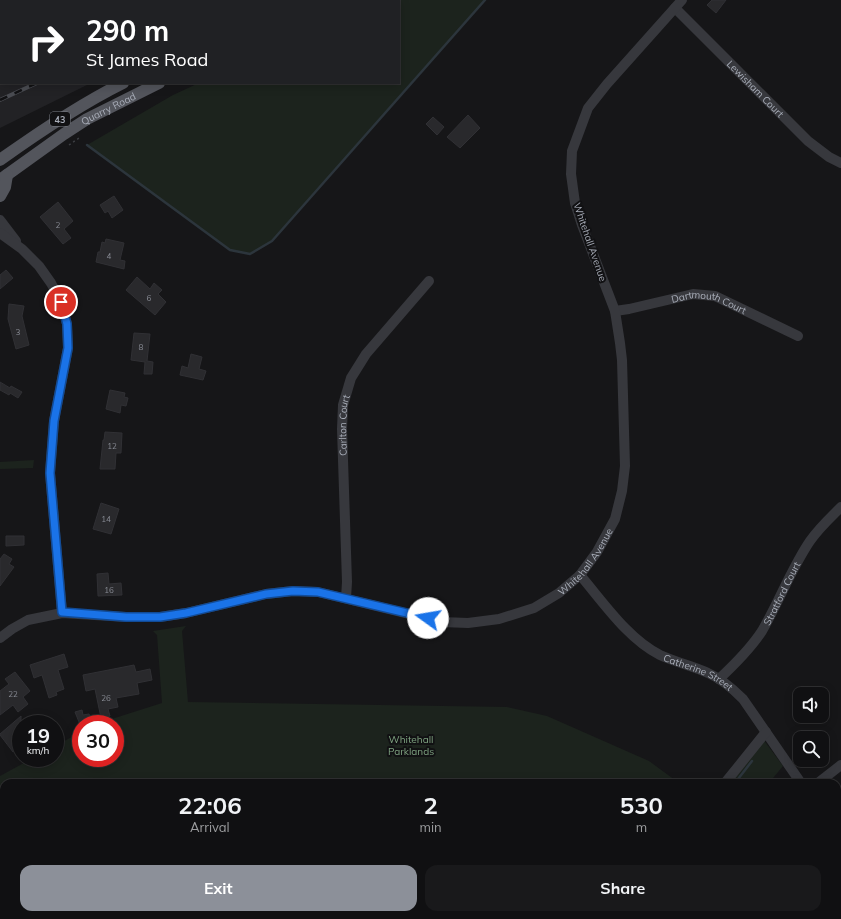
<!DOCTYPE html>
<html lang="en">
<head>
<meta charset="utf-8">
<style>
	:root { --surface:#101012; --page:#19191b; --text:#f1f3f6; --muted:#9c9d9f; --line:#303032; --accent:#8c9099 }
	body { margin:0; font-family:Mulish,sans-serif; background:var(--page); color:var(--text); height:100vh; display:flex; flex-direction:column; font-size:15px; white-space:nowrap }
	* { box-sizing:border-box; margin:0 }
	p { font-size:13px; color:var(--muted) }
	.icon { flex:none; width:22px; height:22px; fill:none; stroke:currentColor; stroke-width:2; stroke-linecap:round; stroke-linejoin:round }
	.map { position:relative; flex:1; overflow:hidden }
	.sheet { position:absolute; left:0px; top:779px; width:841px; height:140px; display:flex; flex-direction:column; background:var(--surface); border-radius:12px 12px 0 0; box-shadow:0 2px 10px #0003,0 0 0 1px var(--line) }
	.sheet>* { flex:none }
	.hud { position:absolute; left:0px; top:0px; width:400px; height:84px; box-shadow:0 2px 10px #0003,0 0 0 1px var(--line); background:#202124; color:#fff; overflow:hidden }
	.fabs { position:absolute; left:793px; top:687px; display:grid; gap:8px }
	.fabs a { display:grid; place-items:center; width:36px; height:36px; border-radius:8px; background:var(--surface); box-shadow:0 2px 10px #0003,0 0 0 1px var(--line); font-size:20px }
	.speed { position:absolute; left:12px; top:715px; display:flex; gap:8px; font-size:20px; font-weight:700; text-align:center }
	.speed>* { display:grid; place-content:center; width:52px; height:52px; border-radius:50%; background:var(--surface); box-shadow:0 2px 10px #0003,0 0 0 1px var(--line); line-height:1 }
	.speed small { font-size:10px; font-weight:400 }
	.speed .limit { border:6px solid #d22; background:#fff; color:#111 }
	.pin { position:absolute; display:grid; place-items:center; width:34px; height:34px; color:#fff; margin:-17px; border:2px solid #fff; border-radius:50%; box-shadow:0 1px 4px #0007 }
	.me { position:absolute; width:44px; margin:-22px; rotate:283deg; stroke-linejoin:round; filter:drop-shadow(0 0 3px #0008) }
	.turn { display:flex; align-items:center; gap:14px; height:84px; padding:0 20px; font-size:18px }
	.turn .icon { width:52px; height:52px; stroke-width:2.5 }
	.turn b { display:block; font-size:28px; line-height:34px }
	.eta { display:flex; justify-content:space-evenly; align-items:center; height:68px; text-align:center }
	.eta b { font-size:24px; font-weight:700; line-height:28px }
	.button { display:flex; gap:8px; margin-top:auto; padding:8px 20px }
	.button a { flex:1; height:46px; border-radius:12px; background:var(--accent); color:#fff; font-size:16px; font-weight:700; line-height:46px; text-align:center }
	.button a+a { background:var(--page); color:var(--text) }
	.map>svg:first-child { display:block }
	.built { fill:#222225 }
	.green { fill:#1c231d }
	.water { fill:#2c353c }
	.lines { fill:none; stroke-linecap:round; stroke-linejoin:round }
	.stream { stroke:#2c353c; stroke-width:2.5 }
	.building { fill:#29292c; stroke:#303034 }
	.path { stroke:#3d3f44; stroke-width:1.5; stroke-dasharray:2 3; stroke-linecap:butt }
	.minor { stroke:#37383d; stroke-width:10 }
	.major { stroke:#53555c; stroke-width:12 }
	.rail-casing { stroke:#4a4c52; stroke-width:4 }
	.rail { stroke:#111113; stroke-width:2.5; stroke-dasharray:8; stroke-linecap:butt }
	.route-casing { stroke:#114b97; stroke-width:10 }
	.route { stroke:#1a73e8; stroke-width:7 }
	.labels { text-anchor:middle; dominant-baseline:central; stroke-width:4; stroke-linejoin:round; paint-order:stroke }
	.number-label { font-size:8px; fill:#888b94 }
	.shield { fill:#111113; stroke:#7b7e86; stroke-width:1 }
	.shield-label { font-size:9px; font-weight:bold; fill:#a8adb8 }
	.street-label { font-size:10px; fill:#a8adb8; stroke:#111113 }
	.park-label { font-size:10px; fill:#7fa381; stroke:#111113 }
</style>
</head>
<body>
<div class="map">
<svg width="841" height="919" viewBox="0 0 841 919">
	<rect width="100%" height="100%" fill="#161618"/>
	<polygon class="built" points="0,80 1,80 1,83 91,83 0,128"/>
	<g class="green">
		<polygon points="369,0 485,0 272,241 250,254 230,250 87,145 173,95 199,83 399,83 399,1 367,1"/>
		<polygon points="34,460 33,468 0,469 0,462"/>
		<polygon points="186,626 182,631 188,702 507,707 547,716 649,761 679,783 4,783 4,858 0,859 0,776 33,758 55,758 55,746 81,732 81,758 115,758 115,724 96,724 162,703 157,635 153,631"/>
		<polygon points="760,735 783,766 769,783 719,783"/>
		<polygon points="327,915 781,915 788,919 354,919"/>
	</g>
	<polygon class="water" points="4,858 4,915 327,915 354,919 0,919 0,859"/>
	<g class="lines">
		<g class="stream">
			<polyline points="0,25 1,26"/>
			<polyline points="87,145 230,250 250,254 272,241 485,0"/>
			<polyline points="735,783 752,761"/>
			<polyline points="665,919 667,915"/>
		</g>
	</g>
	<g class="building">
		<polygon points="712,0 726,0 716,13 707,5"/>
		<polygon points="468,115 480,128 460,148 447,137"/>
		<polygon points="433,117 444,127 437,135 426,124"/>
		<polygon points="114,196 123,210 112,218 108,211 105,213 100,205"/>
		<polygon points="58,202 73,221 64,229 71,238 63,244 40,217"/>
		<polygon points="106,239 124,243 120,260 125,261 124,269 96,262 98,252 100,252 102,242 105,243"/>
		<polygon points="6,270 13,278 0,289 0,275"/>
		<polygon points="137,277 150,289 154,283 162,290 158,294 166,302 155,315 126,290"/>
		<polygon points="9,304 24,306 22,316 29,345 16,349 8,319"/>
		<polygon points="134,333 150,334 147,361 153,362 152,374 144,374 145,362 131,360"/>
		<polygon points="191,354 202,357 199,369 206,371 203,380 180,375 182,366 188,368"/>
		<polygon points="0,382 10,388 11,386 22,392 18,398 10,393 9,395 0,390"/>
		<polygon points="110,390 125,393 124,397 128,398 126,406 121,405 120,413 106,409"/>
		<polygon points="105,432 122,433 121,453 116,453 115,469 100,469 103,440 104,440"/>
		<polygon points="101,503 119,509 111,534 93,529"/>
		<polygon points="6,536 24,536 24,545 6,546"/>
		<polygon points="4,554 12,559 9,564 14,567 0,586 0,559"/>
		<polygon points="108,573 109,584 121,583 122,595 98,596 97,574"/>
		<polygon points="64,654 68,667 58,670 64,689 56,692 57,695 49,698 42,675 34,678 30,665"/>
		<polygon points="134,665 136,672 150,669 152,680 137,683 139,694 116,698 118,707 108,709 110,716 101,718 95,689 86,691 83,675"/>
		<polygon points="15,672 30,691 23,697 28,704 18,712 13,705 0,715 0,691 9,684 5,679"/>
		<polygon points="82,710 83,715 89,714 93,724 81,724 81,727 75,712"/>
		<polygon points="21,716 21,746 13,752 0,735 0,734"/>
	</g>
	<g class="lines">
		<g class="path">
			<polyline points="123,1 125,0"/>
			<polyline points="0,57 1,56"/>
			<polyline points="69,145 79,138"/>
		</g>
		<g class="minor">
			<polyline points="26,0 26,1"/>
			<polyline points="50,0 51,1"/>
			<polyline points="92,0 92,1"/>
			<polyline points="140,1 143,0"/>
			<path id="s1" d="M675,8l133,133 21,16 12,6"/>
			<polyline points="0,70 1,69"/>
			<polyline points="0,220 16,241"/>
			<polyline points="0,233 22,249 39,266 51,283 61,302 67,324 68,348 54,421 50,473 62,613"/>
			<path id="s2" d="M615,311l14,-2 64,-15 22,2 83,40"/>
			<path id="s3" d="M580,575c23,27 48,64 80,80 15,7 33,11 48,18 14,6 24,15 35,26l58,84"/>
			<path id="s4" d="M346,598l1,-16 -5,-153 1,-24 8,-27 15,-24 63,-73"/>
			<path id="s5" d="M0,638l12,-9 16,-9 34,-7 64,4h34l26,-4 80,-19 27,-3 25,1 124,30 26,1 31,-4 35,-11 25,-15 21,-18 17,-23 18,-33 7,-28 3,-25 -3,-106 -2,-17 -5,-32 -33,-86 -7,-22 -4,-29 1,-23 16,-43 19,-24 75,-84"/>
			<path id="s6" d="M719,679c15,-14 32,-31 43,-48 17,-29 29,-62 48,-90 9,-13 20,-23 31,-34"/>
			<polyline points="725,783 766,732"/>
			<polyline points="818,783 841,765"/>
			<polyline points="837,831 841,835"/>
		</g>
		<g class="major">
			<polyline points="300,1 302,0"/>
			<polyline points="328,1 330,0"/>
			<path d="M0,160c39,-28 79,-55 123,-77"/>
			<path id="s7" d="M0,180l64,-46 23,-15 72,-36"/>
			<polyline points="0,196 5,187 7,175"/>
		</g>
		<defs>
			<g id="rail">
				<polyline points="211,1 213,0"/>
				<polyline points="0,100 37,83"/>
			</g>
		</defs>
		<use href="#rail" class="rail-casing"/>
		<use href="#rail" class="rail"/>
	</g>
	<g class="lines">
		<defs>
			<polyline id="route" points="61,302 67,324 68,348 54,421 50,473 62,612 126,617 160,617 186,613 266,594 293,591 318,592 428,618"/>
		</defs>
		<use href="#route" class="route-casing"/>
		<use href="#route" class="route"/>
	</g>
	<g class="labels">
		<g class="number-label">
			<text x="58" y="225">2</text>
			<text x="109" y="256">4</text>
			<text x="149" y="298">6</text>
			<text x="18" y="332">3</text>
			<text x="141" y="347">8</text>
			<text x="112" y="446">12</text>
			<text x="106" y="519">14</text>
			<text x="109" y="590">16</text>
			<text x="13" y="694">22</text>
			<text x="106" y="698">26</text>
		</g>
		<rect class="shield" x="50" y="112" width="20" height="14" rx="3"/>
		<g class="shield-label">
			<text x="60" y="119">43</text>
		</g>
		<g class="street-label">
			<text stroke="none"><textPath href="#s1" startOffset="114">Lewisham Court</textPath></text>
			<text stroke="none"><textPath href="#s7" startOffset="130">Quarry Road</textPath></text>
			<text transform="translate(590 242) rotate(71)">Whitehall Avenue</text>
			<text stroke="none"><textPath href="#s2" startOffset="97">Dartmouth Court</textPath></text>
			<text stroke="none"><textPath href="#s4" startOffset="173">Carlton Court</textPath></text>
			<text stroke="none"><textPath href="#s5" startOffset="619">Whitehall Avenue</textPath></text>
			<text stroke="none"><textPath href="#s6" startOffset="107">Stratford Court</textPath></text>
			<text stroke="none"><textPath href="#s3" startOffset="156">Catherine Street</textPath></text>
		</g>
		<g class="park-label">
			<text x="411" y="739">Whitehall<tspan x="411" dy="12">Parklands</tspan></text>
		</g>
	</g>
</svg>
<div class="fabs">
<a><svg class="icon" aria-label="sound" viewBox="0 0 24 24"><path d="M4 9h4l5-4v14l-5-4H4zM17 9q2 3 0 6"/></svg></a>
<a><svg class="icon" aria-label="search" viewBox="0 0 24 24"><circle cx="10" cy="10" r="6"/><path d="M15 15l6 6"/></svg></a>
</div>
<div class="speed"><div>19<small>km/h</small></div><div class="limit">30</div></div>
<div class="pin" style="left:61px;top:302px;background:#d93025"><svg class="icon" aria-label="arrive" viewBox="0 0 24 24"><path d="M6 21V4h12l-3 4 3 4H6"/></svg></div>
<svg class="me" style="left:428px;top:618px" viewBox="-20 -20 40 40"><circle r="19" fill="#fff"/><path d="M0-13L10 11 0 6-10 11z" fill="#1a73e8"/></svg>
<div class="hud">
<div class="turn"><svg class="icon" aria-label="right" viewBox="0 0 24 24"><path d="M7 20v-9h11M14 6l5 5-5 5"/></svg><div><b>290 m</b>St James Road</div></div>
</div>
<section class="sheet">
<div class="eta">
<div><b>22:06</b><p>Arrival</p></div>
<div><b>2</b><p>min</p></div>
<div><b>530</b><p>m</p></div>
</div>
<div class="button"><a>Exit</a><a>Share</a></div>
</section>
</div>
</body>
</html>
